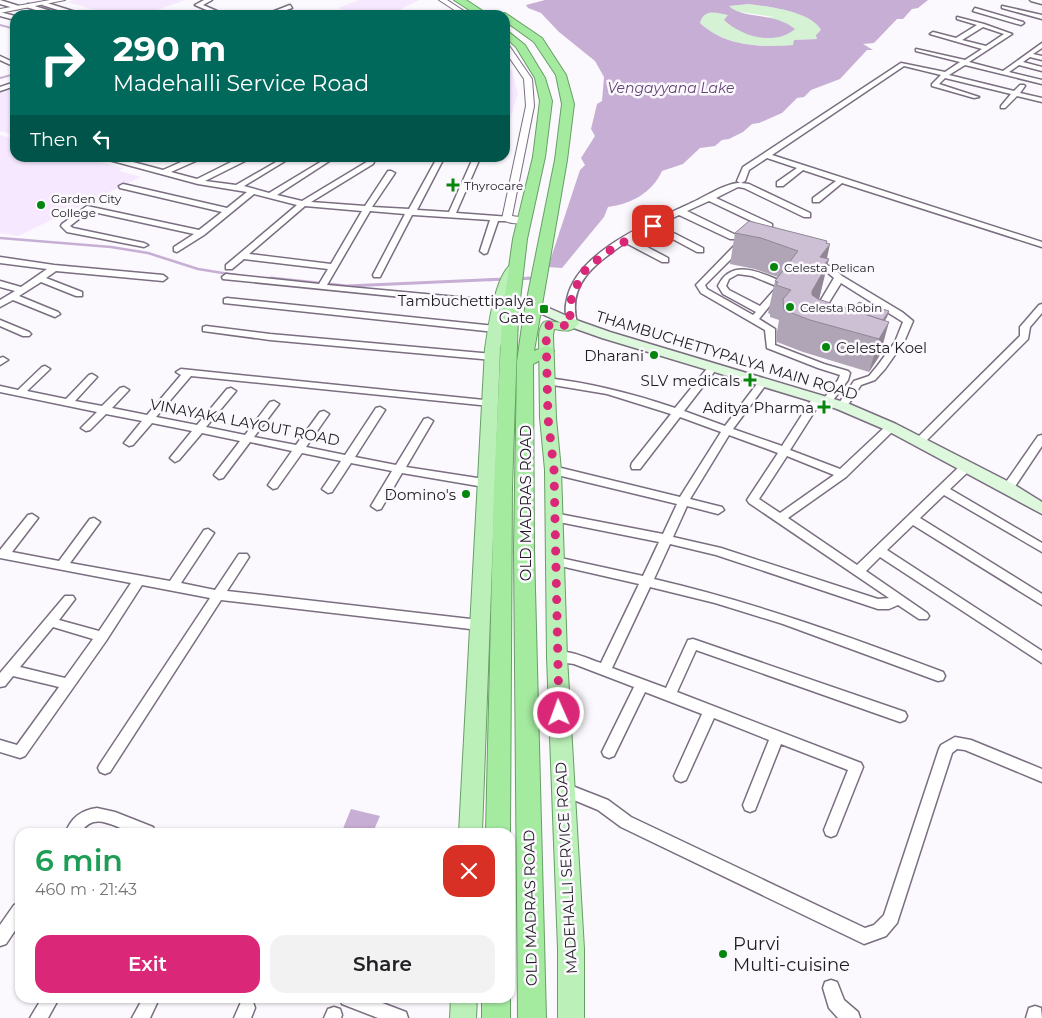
<!DOCTYPE html>
<html lang="en">
<head>
<meta charset="utf-8">
<style>
	:root { --surface:#fff; --page:#f2f2f2; --text:#202124; --muted:#757577; --accent:#db2777 }
	body { margin:0; font-family:Montserrat,sans-serif; background:var(--page); color:var(--text); height:100vh; display:flex; flex-direction:column; font-size:19px; white-space:nowrap }
	* { box-sizing:border-box; margin:0 }
	p { font-size:16px; color:var(--muted) }
	.icon { flex:none; width:28px; height:28px; fill:none; stroke:currentColor; stroke-width:2; stroke-linecap:round; stroke-linejoin:round }
	.map { position:relative; flex:1; overflow:hidden }
	.side { position:absolute; left:15px; top:828px; width:500px; height:175px; display:flex; flex-direction:column; background:var(--surface); border-radius:15px; box-shadow:0 1px 4px #0004 }
	.side>* { flex:none }
	.hud { position:absolute; left:10px; top:10px; width:500px; height:152px; border-radius:15px; box-shadow:0 1px 4px #0004; background:#00695c; color:#fff; overflow:hidden }
	.pin { position:absolute; display:grid; place-items:center; width:42px; height:42px; color:#fff; margin:-21px; border-radius:10px; box-shadow:0 2px 8px #0006 }
	.me { position:absolute; width:55px; margin:-28px; rotate:358deg; stroke-linejoin:round; filter:drop-shadow(0 0 4px #0008) }
	.turn { display:flex; align-items:center; gap:18px; height:105px; padding:0 20px; font-size:22px }
	.turn .icon { width:65px; height:65px; stroke-width:2.5 }
	.turn b { display:block; font-size:35px; line-height:42px }
	.then { display:flex; align-items:center; height:48px; padding:0 20px; background:#0003; gap:10px; font-size:19px }
	.round { display:grid; place-items:center; flex:none; width:52px; height:52px; border-radius:15px; background:var(--page) }
	.head { display:flex; align-items:center; justify-content:space-between; height:85px; padding:0 20px }
	h1 { font-size:30px; font-weight:600; line-height:38px; color:#1e9e55 }
	.button { display:flex; gap:10px; margin-top:auto; padding:10px 20px }
	.button a { flex:1; height:58px; border-radius:15px; background:var(--accent); color:#fff; font-size:20px; font-weight:600; line-height:58px; text-align:center }
	.button a+a { background:var(--page); color:var(--text) }
	.map>svg:first-child { display:block }
	.built { fill:#f6e8fe }
	.green { fill:#d6f2d4 }
	.water { fill:#c7aed4; fill-rule:evenodd }
	.lines { fill:none; stroke-linecap:round; stroke-linejoin:round }
	.stream-far2 { stroke:#c7aed4; stroke-width:2 }
	.stream-far1 { stroke:#c7aed4; stroke-width:2.5 }
	.stream { stroke:#c7aed4; stroke-width:3 }
	.minor-casing { stroke:#7a6e80; stroke-width:3 }
	.tertiary-casing { stroke:#7a6e80; stroke-width:2 }
	.secondary-casing { stroke:#7a6e80; stroke-width:3 }
	.primary-casing { stroke:#679f65; stroke-width:2 }
	.trunk-casing { stroke:#679f65; stroke-width:2 }
	.minor { fill:#fff; fill-rule:evenodd }
	.tertiary { fill:#fff; fill-rule:evenodd }
	.secondary { fill:#ddf8dc; fill-rule:evenodd }
	.primary { fill:#bbf0b8; fill-rule:evenodd }
	.trunk { fill:#a4eba0; fill-rule:evenodd }
	.wall { fill:#b0a5b6 }
	.shaded-wall { fill:#908694 }
	.building { fill:#cdc0d4; stroke:#908694 }
	.route { stroke:#db2777; stroke-width:9; stroke-dasharray:0 16.2 }
	.poi-dot { fill:#05870d; stroke:#fbf9fd; stroke-width:2 }
	.labels { text-anchor:middle; dominant-baseline:central; stroke-width:5; stroke-linejoin:round; paint-order:stroke }
	.far-poi-label { font-size:12px; fill:#1f1b22; stroke:#fbf9fd; text-anchor:start }
	.far-water-label { font-size:14px; font-style:italic; fill:#644274; stroke:#fbf9fd }
	.poi-label { font-size:15px; fill:#1f1b22; stroke:#fbf9fd; text-anchor:end }
	.street-label { font-size:15px; fill:#1f1b22; stroke:#fbf9fd }
	.near-poi-label { font-size:18px; fill:#1f1b22; stroke:#fbf9fd; text-anchor:start }
</style>
</head>
<body>
<div class="map">
<svg width="1042" height="1018" viewBox="0 0 1042 1018">
	<rect width="100%" height="100%" fill="#fbf9fd"/>
	<g class="built">
		<polygon points="73,0 185,0 143,15 111,15 68,2"/>
		<polygon points="359,0 419,0 389,15 358,15 338,8"/>
		<polygon points="512,70 518,94 505,135 505,73"/>
		<polygon points="15,87 15,135 0,131 0,92"/>
		<polygon points="0,135 15,139 15,158 85,158 123,168 119,171 141,177 18,236 0,233"/>
	</g>
	<path class="green" d="M749,4c20,3 61,7 72,26l-4,9 -23,1v5c-32,3 -70,1 -94,-22 4,-15 18,-12 29,-8l-4,5 49,-3 -40,-6 -6,-5z"/>
	<g class="water">
		<path d="M545,0h383l-10,8 -6,1 -9,10h-6l-23,24 -11,1 10,6h-6l-27,29 -29,11 -7,7 -7,1 -15,15 -23,10 -7,1 -9,8 -14,7 -7,1 -7,6 -15,2 -17,16 -21,7c-10,22 -31,33 -54,36l-4,10 -42,51 -14,-1 32,-97 5,-5 -4,-7 14,-22 -4,-7 6,-25 5,-3 2,-24 -9,-16 -36,-29 -18,-19 -13,-5 -2,-3zM749,4c20,3 61,7 72,26l-5,5 1,4 -23,1 -1,5c-32,3 -69,1 -93,-22 4,-15 17,-10 28,-8l-4,5c18,17 51,26 71,9 -22,-18 -51,-9 -66,-23z"/>
		<polygon points="351,809 380,816 373,832 342,831"/>
	</g>
	<g class="lines">
		<g class="stream-far2">
			<polyline points="0,25 15,29"/>
			<polyline points="0,78 15,74"/>
		</g>
		<g class="stream-far1">
			<polyline points="0,238 111,247 148,253 198,269 235,275"/>
			<polyline points="267,278 284,280"/>
			<polyline points="520,279 535,278"/>
			<polyline points="490,280 505,279"/>
		</g>
		<g class="stream">
			<polyline points="271,278 347,286 505,279"/>
			<polyline points="520,279 529,278"/>
		</g>
		<defs>
			<g id="minor">
				<polygon points="0,0 19,6 20,7 17,9 0,4"/>
				<polygon points="204,0 212,0 203,5 226,15 218,15 195,5"/>
				<polygon points="1030,0 1042,0 1042,4 1031,1"/>
				<polygon points="44,2 82,14 83,15 74,15 42,5"/>
				<polygon points="28,4 54,12 55,13 52,15 26,7"/>
				<polygon points="290,5 292,8 272,15 264,15"/>
				<polygon points="1002,6 1042,15 1042,19 1002,8"/>
				<polygon points="975,8 1023,22 1024,23 1021,25 973,11"/>
				<polygon points="0,12 15,16 15,20 0,16"/>
				<path d="M957,17l27,7 28,10 -43,28 34,9 39,-28v5l-9,6 9,2v4l-12,-3 -7,5 19,5v4l-23,-6 -10,7 33,8v4l-77,-19 -16,10 65,16 6,-6h4l1,1 -5,7 22,5v4l-25,-6 -12,12h-4v-2l10,-12 -66,-16 -6,6 40,13 -5,1 -42,-12v-2l9,-9 -37,-9 -132,89 270,87v5l-200,-64 -23,19h-6v-4l23,-17 -33,-11 -20,16h-6v-4l20,-14 -30,-10 -18,12 -4,11 -4,2 8,1 61,29v4h-6l-60,-29 -6,-1 -22,11 56,26v4h-6l-57,-27 -22,10 49,24v4h-6l-51,-24 -21,10 45,23v4h-6l-45,-24 -20,11 36,19v4h-6l-36,-19 -4,2c-28,20 -55,39 -45,78l-5,3 -3,-1c-4,-8 -4,-18 -2,-26 10,-48 84,-77 124,-96 12,-5 36,-21 49,-20l-3,-2 6,-14 158,-104 44,9 15,-10 -44,-11v-2l49,11 17,-11 -52,-15 3,-2 23,6 21,-13 -20,-6zM983,27l21,7 -18,12 -24,-6z"/>
				<polygon points="0,56 15,63 15,67 0,60"/>
				<polygon points="15,82 15,86 0,91 0,87"/>
				<path d="M109,158h9l45,12 27,-12h8v2l-27,12 26,7 42,-21h8v2l-42,21 31,4 47,-27h7l-46,28 25,7 58,-35h7l-57,37 25,6 68,-41 4,2 -1,2 -62,38 54,4 23,-35h3l4,2 -23,34 37,2 28,-51h7l-27,52 32,2 24,-54h7l-24,55 54,4v4h-12l-11,32 -3,1 -4,-3 10,-31 -76,-5h-2l-31,60 -1,2h-6l-1,-2 32,-61 -35,-3 -43,74 174,16 4,3 -4,3 -278,-28 -1,-2 4,-3 93,10 9,-15 -84,-10 -12,10h-6v-4l71,-60 -43,-11 -50,41 -27,17 -3,-1v-4l20,-13 -105,-23 -19,15 3,2 71,15 4,2 -4,2 -77,-15 -6,-6 1,-2 25,-18 112,24 23,-18 -102,-24 -1,-2 4,-2 104,24 20,-16 -49,-8 -89,-24zM305,206l57,5 -31,53 -82,-10z"/>
				<path d="M744,244h3v4l-7,2 -35,35 2,4 46,26 3,-3 -33,-18 -5,-8c13,-28 41,-14 63,-5l3,7 -25,31 16,10v16l49,19 24,7 2,2 -2,7 -17,23h-8l-1,-2 16,-21 2,-5 -22,-7 -51,-20 -2,-18 -64,-37 -5,-8 38,-39zM738,274l14,2 22,9 2,3 -16,18 -31,-16 -3,-4 3,-7z"/>
				<polygon points="0,257 54,265 163,275 167,278 163,281 56,271 46,278 82,292 82,296 76,296 41,282 19,296 58,312 60,314 55,317 13,300 0,307 0,300 15,291 0,287 0,281 21,287 47,269 0,263"/>
				<polygon points="812,261 832,267 842,276 902,312 913,321 904,342 885,369 875,380 861,385 846,408 842,409 837,406 854,381 869,376 878,365 895,342 903,322 841,283 820,317 814,317 812,315 834,278 826,271 809,266 809,262"/>
				<polygon points="227,298 495,326 500,329 495,332 224,303 224,299"/>
				<polygon points="1042,304 1042,313 1030,327 1028,339 923,444 915,444 914,442 915,440 1020,336 1020,327 1039,305"/>
				<polygon points="0,320 29,332 31,334 29,336 23,336 0,326"/>
				<polygon points="206,326 270,334 493,354 498,357 493,360 270,340 203,331 203,327"/>
				<polygon points="3,357 8,360 0,365 0,358"/>
				<path d="M713,364l5,3 -34,44 41,15 35,-46h6l2,2 -35,47 49,17 32,-50h8l1,2 -33,52 50,19 47,-44h8l1,2 -1,2 -49,48 -58,41 69,47 105,-101h8l1,3 -1,3 -20,19 92,54v9l-98,-57 -24,23 122,76v11l-129,-80 -26,25 155,101v12l-162,-106 -14,14 61,42 2,3 -2,3h-8l-21,-14 -9,4h-11l-162,-54 -46,-11 -16,35c99,23 194,57 289,93l2,4 -2,4 -5,1 -155,-57 -68,-21 -65,-16 -38,81 54,20 22,-48 5,-1 212,73 2,4 -2,4 -5,2 -204,-72 -19,42 184,71 2,4 -25,63 -2,5 -5,2 -5,-2 -2,-5 24,-60 -67,-26 -26,66 -5,2 -5,-2 -2,-5 26,-65 -55,-22 -28,62 -5,2 -5,-2 -2,-4 28,-62 -57,-22 -31,64 -5,2 -5,-2 -2,-4 32,-65 -60,-23 -22,-3 -1,-4 1,-4c16,-5 34,5 49,10l38,-79 -83,-19 -4,-1 -2,-3 2,-3 4,-1 87,19 16,-34 -105,-21 -4,-1 -2,-3 2,-3 4,-1 109,21 14,-30 -128,-31 -1,-3 1,-3 4,-1 127,31 41,-65 -41,-15 -40,52h-8l-1,-3 1,-3 39,-49 -64,-20 -60,-10 -5,-3 5,-3c44,5 87,16 128,30l35,-43zM729,435l49,18 -31,47 2,3 140,95 -11,1 -157,-51 -48,-11 14,-31 31,8 6,-4 -2,-3 -32,-8zM787,456l47,19 -54,38 -21,-14z"/>
				<polygon points="45,366 50,369 27,391 66,399 89,375 92,374 97,377 75,401 102,406 120,388 124,387 129,390 112,408 147,415 181,375 176,372 181,369 494,401 495,403 490,406 191,376 156,417 197,425 227,389 231,388 236,391 206,427 245,435 270,402 274,401 279,404 254,437 296,445 320,412 324,411 329,414 306,447 345,455 376,408 380,407 385,410 355,457 396,465 424,419 428,418 433,421 406,467 484,479 489,483 484,487 402,473 381,509 377,510 371,506 392,471 351,463 332,492 328,493 322,489 341,461 302,453 277,488 273,489 268,485 292,451 250,442 223,478 219,479 214,475 240,441 202,433 179,460 175,462 170,458 192,431 152,423 133,445 129,446 124,443 142,421 106,414 90,430 86,431 81,428 97,412 0,392 0,386 18,390 42,367"/>
				<polygon points="1042,435 1042,446 1012,491 1004,491 1002,488 1004,485 1038,436"/>
				<path d="M32,514l6,4 -26,34 47,9 31,-42 4,-1 6,4 -30,41 100,18 34,-51 4,-1 6,4 -33,50 34,7 24,-36h8l2,3 -22,34 252,29 4,2 2,3 -2,3 -4,2 -258,-30 -111,172 -5,2 -5,-2 -2,-4 2,-4 110,-166 -68,-13 -36,56 -81,115 -5,2 -20,-6v-12l17,5 42,-58 -46,-11 -8,10 -5,1v-14l65,-77h8l2,3 -16,21 40,11 32,-48 -131,-25v-8l28,-35zM53,627l40,12 -28,39 -45,-11z"/>
				<polygon points="955,737 971,740 1042,769 1042,782 965,750 957,749 952,753 897,923 886,936 864,944 621,827 598,810 557,793 555,788 557,783 562,782 608,800 631,817 865,928 874,925 884,915 939,749 941,745"/>
				<path d="M97,808l18,4 38,15 2,5c-6,1 -17,2 -23,0 -19,-5 -37,-21 -51,0h-15c5,-14 15,-22 31,-24z"/>
				<polygon points="20,902 20,923 6,944 0,946 0,925 14,905"/>
				<polygon points="831,980 837,982 844,1000 858,1012 860,1018 838,1018 829,1008 823,988 825,982"/>
				<polygon points="42,998 59,998 48,1018 30,1018"/>
				<polygon points="143,998 155,998 157,1003 150,1018 132,1018"/>
				<polygon points="340,998 369,998 406,1012 408,1018 378,1018 342,1004"/>
				<polygon points="247,1000 253,1002 255,1008 251,1018 234,1018 241,1002"/>
				<polygon points="1035,1006 1041,1008 1042,1018 1026,1018 1029,1008"/>
				<polygon points="334,1007 340,1009 342,1015 341,1018 324,1018 328,1009"/>
			</g>
			<g id="tertiary">
				<polygon points="50,0 65,0 0,13 0,9"/>
				<polygon points="439,0 447,0 470,15 462,15"/>
				<path d="M505,44h3l24,35 2,27 -22,110 14,2 2,2c-6,5 -20,4 -26,-1l24,-113 -2,-27 -19,-28z"/>
			</g>
			<polygon id="secondary" points="533,301 576,320 610,332 847,403 896,424 1013,484 1042,502 1042,514 886,430 837,409 602,338 568,326 529,308 527,305"/>
			<g id="primary">
				<path d="M516,262l7,4 -14,29 -9,54 -18,483h-23l26,-483c3,-18 10,-82 31,-87z"/>
				<path d="M572,319l5,1 2,3c-7,10 -14,8 -25,6l-1,6 3,83 5,52 6,187 17,292v69h-26v-69l-11,-292 -2,-187 -5,-52 -1,-83c3,-23 12,-10 25,-13 3,0 5,-3 8,-3z"/>
				<polygon points="451,998 477,998 476,1018 450,1018"/>
			</g>
			<g id="trunk">
				<polygon points="454,0 466,0 489,15 477,15"/>
				<polygon points="505,13 542,38 566,75 574,104 567,160 534,351 546,346 552,348 554,351 552,354 533,364 534,550 546,1018 518,1018 514,550 517,362 523,319 555,160 562,104 556,75 534,42 505,21 505,15 501,15"/>
				<polygon points="505,29 525,45 545,78 552,101 545,157 527,239 518,317 512,487 510,833 486,832 494,487 502,317 513,239 533,157 540,101 535,78 516,47 505,37"/>
				<rect x="482" y="998" width="28" height="20"/>
			</g>
		</defs>
		<use href="#minor" class="minor-casing"/>
		<use href="#tertiary" class="tertiary-casing"/>
		<use href="#secondary" class="secondary-casing"/>
		<use href="#primary" class="primary-casing"/>
		<use href="#trunk" class="trunk-casing"/>
		<use href="#minor" class="minor"/>
		<use href="#tertiary" class="tertiary"/>
		<use href="#secondary" class="secondary"/>
		<use href="#primary" class="primary"/>
		<use href="#trunk" class="trunk"/>
	</g>
	<polygon class="wall" points="735,233 827,243 827,259 821,291 819,300 852,310 889,311 887,317 885,321 880,355 869,372 803,352 777,342 777,332 779,320 770,317 770,314 768,313 775,281 778,277 755,269 730,264"/>
	<g class="shaded-wall">
		<polygon points="827,241 825,251 830,244 826,263 829,259 819,299 807,319 806,318 820,257 826,243"/>
		<polygon points="889,311 887,317 879,328 881,323"/>
		<polygon points="889,322 880,355 869,372 879,339"/>
	</g>
	<g class="building">
		<polygon points="749,221 827,241 826,243 830,244 820,257 829,259 823,266 826,267 812,291 812,295 818,299 889,322 879,339 810,320 784,310 783,299 791,290 776,285 778,282 775,281 798,251 761,238 735,233"/>
		<polygon points="859,302 889,311 883,320 852,310"/>
	</g>
	<g class="lines">
		<polyline class="route" points="559,713 554,470 548,418 546,330 550,324 570,326 570,303 581,275 588,267 613,248 653,226"/>
	</g>
	<g class="poi-dot">
		<path d="M450.5 177.5h5v5h5v5h-5v5h-5v-5h-5v-5h5z"/>
		<circle cx="41" cy="205" r="5"/>
		<circle cx="774" cy="267" r="5"/>
		<circle cx="790" cy="307" r="5"/>
		<rect x="539" y="304" width="10" height="10" rx="2.5"/>
		<circle cx="826" cy="347" r="5"/>
		<circle cx="654" cy="355" r="5"/>
		<path d="M747.5 372.5h5v5h5v5h-5v5h-5v-5h-5v-5h5z"/>
		<path d="M821.5 399.5h5v5h5v5h-5v5h-5v-5h-5v-5h5z"/>
		<circle cx="466" cy="494" r="5"/>
		<circle cx="723" cy="954" r="5"/>
	</g>
	<g class="labels">
		<g class="far-poi-label">
			<text x="464" y="185">Thyrocare</text>
			<text x="51" y="198">Garden City<tspan x="51" dy="14">College</tspan></text>
			<text x="784" y="267">Celesta Pelican</text>
			<text x="800" y="307">Celesta Robin</text>
		</g>
		<g class="far-water-label">
			<text x="671" y="88">Vengayyana Lake</text>
		</g>
		<g class="poi-label">
			<text x="534" y="300">Tambuchettipalya<tspan x="534" dy="17">Gate</tspan></text>
			<text x="836" y="347" text-anchor="start">Celesta Koel</text>
			<text x="644" y="355">Dharani</text>
			<text x="740" y="380">SLV medicals</text>
			<text x="814" y="407">Aditya Pharma</text>
			<text x="456" y="494">Domino's</text>
		</g>
		<g class="street-label">
			<text transform="translate(727 355) rotate(17)">THAMBUCHETTYPALYA MAIN ROAD</text>
			<text transform="translate(245 422) rotate(11)">VINAYAKA LAYOUT ROAD</text>
			<text transform="translate(525 503) rotate(-90)">OLD MADRAS ROAD</text>
			<text transform="translate(566 868) rotate(-93)">MADEHALLI SERVICE ROAD</text>
			<text transform="translate(530 908) rotate(-91)">OLD MADRAS ROAD</text>
		</g>
		<g class="near-poi-label">
			<text x="733" y="944">Purvi<tspan x="733" dy="21">Multi-cuisine</tspan></text>
		</g>
	</g>
</svg>
<div class="pin" style="left:653px;top:226px;background:#d93025"><svg class="icon" aria-label="arrive" viewBox="0 0 24 24"><path d="M6 21V4h12l-3 4 3 4H6"/></svg></div>
<svg class="me" style="left:559px;top:713px" viewBox="-20 -20 40 40"><circle r="17" fill="#db2777" stroke="#fff" stroke-width="3"/><path d="M0-11L8 9 0 5-8 9z" fill="#fff"/></svg>
<div class="hud">
<div class="turn"><svg class="icon" aria-label="right" viewBox="0 0 24 24"><path d="M7 20v-9h11M14 6l5 5-5 5"/></svg><div><b>290 m</b>Madehalli Service Road</div></div>
<div class="then">Then<svg class="icon" aria-label="left" viewBox="0 0 24 24"><path d="M17 20v-9H6M10 6l-5 5 5 5"/></svg></div>
</div>
<section class="side">
<div class="head"><div><h1>6 min</h1><p>460 m · 21:43</p></div><a class="round" style="background:#d93025;color:#fff"><svg class="icon" aria-label="close" viewBox="0 0 24 24"><path d="M6 6l12 12M18 6L6 18"/></svg></a></div>
<div class="button"><a>Exit</a><a>Share</a></div>
</section>
</div>
</body>
</html>
